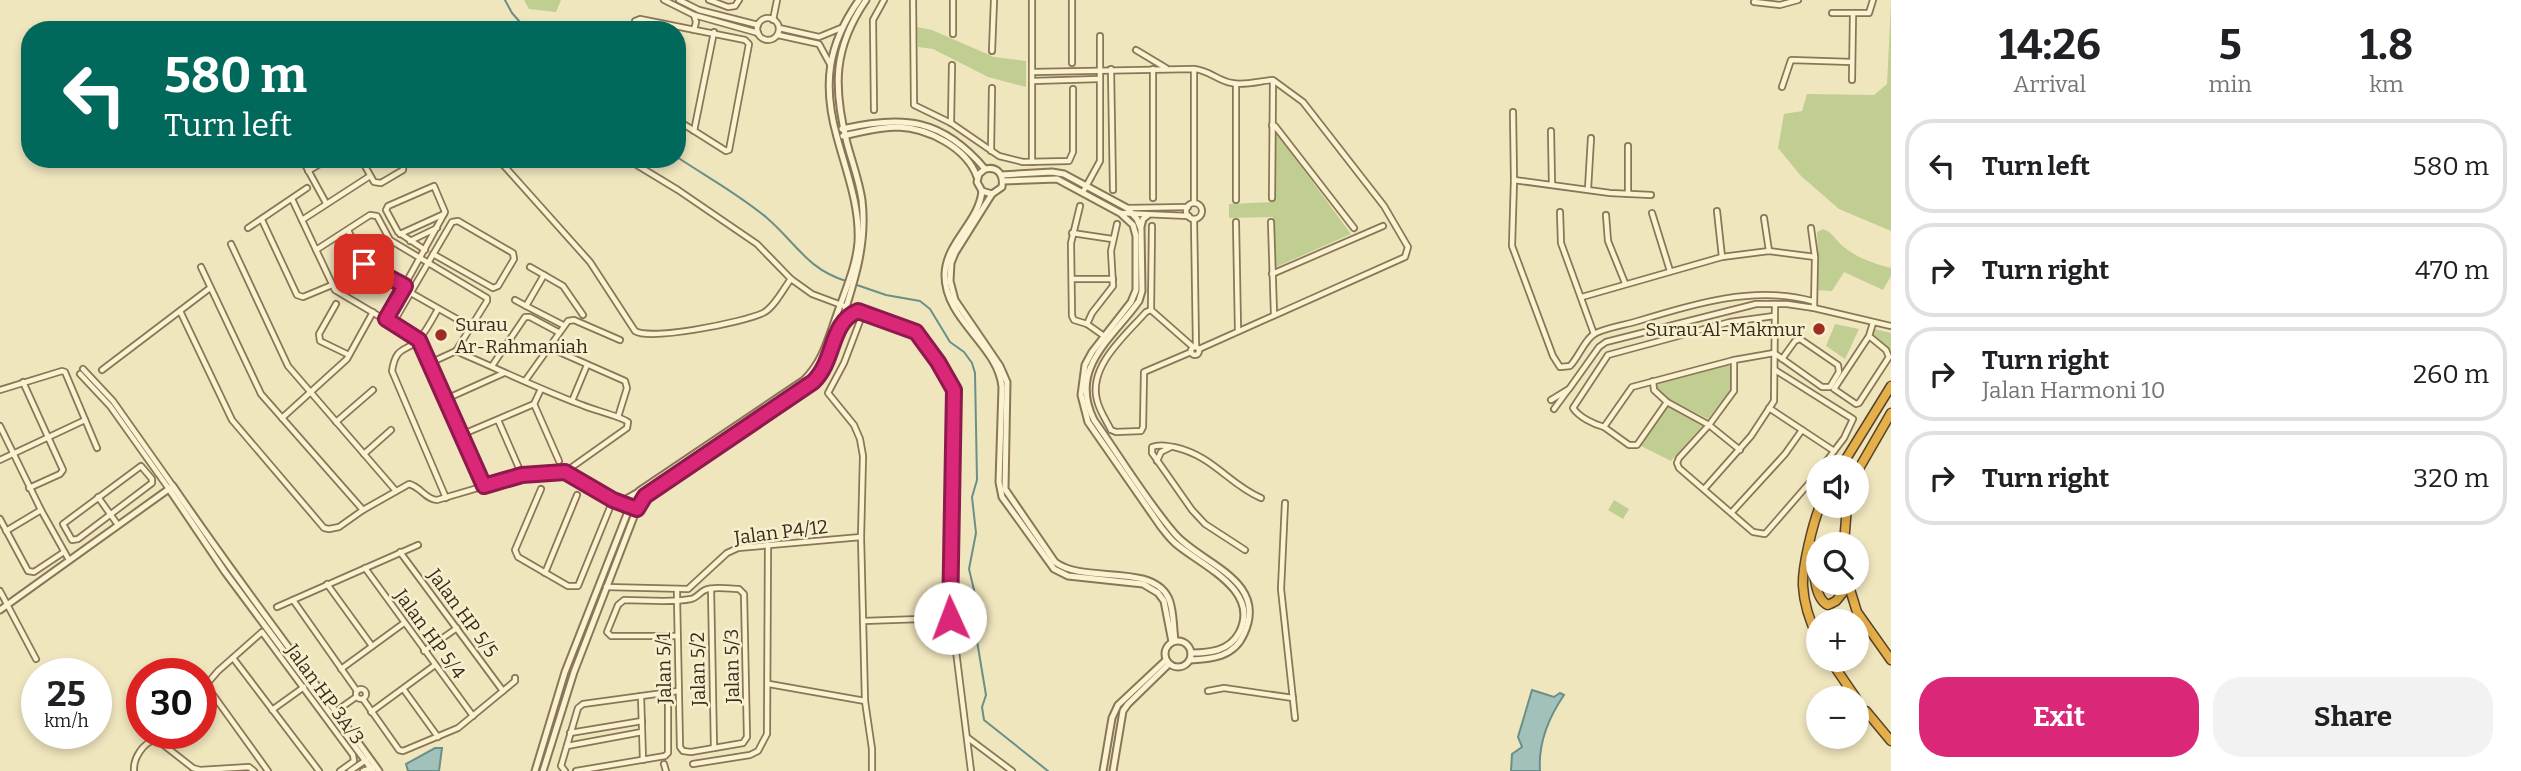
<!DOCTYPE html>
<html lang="en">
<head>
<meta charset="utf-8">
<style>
	:root { --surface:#fff; --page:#f2f2f2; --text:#202124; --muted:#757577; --line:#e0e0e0; --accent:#db2777 }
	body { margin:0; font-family:Bitter,serif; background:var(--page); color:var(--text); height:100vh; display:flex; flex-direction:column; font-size:26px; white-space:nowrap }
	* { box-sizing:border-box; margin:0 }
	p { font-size:23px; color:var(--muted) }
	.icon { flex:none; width:38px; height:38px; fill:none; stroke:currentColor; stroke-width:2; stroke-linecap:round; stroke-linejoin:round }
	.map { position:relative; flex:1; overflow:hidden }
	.drawer { display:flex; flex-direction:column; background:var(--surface); width:630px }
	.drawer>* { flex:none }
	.guide { position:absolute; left:21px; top:21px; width:665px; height:147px; border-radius:28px; box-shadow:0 4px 10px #0003; background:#00695c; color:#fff; overflow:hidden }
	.fabs { position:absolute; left:1806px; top:455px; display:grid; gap:14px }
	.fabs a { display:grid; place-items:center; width:63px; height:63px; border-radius:50%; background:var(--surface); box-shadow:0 4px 10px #0003; font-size:35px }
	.speed { position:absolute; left:21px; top:658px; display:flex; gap:14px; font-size:35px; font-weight:700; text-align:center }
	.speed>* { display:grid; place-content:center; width:91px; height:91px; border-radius:50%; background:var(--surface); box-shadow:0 4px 10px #0003; line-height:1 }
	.speed small { font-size:18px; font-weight:400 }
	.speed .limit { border:10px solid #d22; background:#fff; color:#111 }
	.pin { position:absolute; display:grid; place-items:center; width:60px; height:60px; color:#fff; margin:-30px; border-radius:14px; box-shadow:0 4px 10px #0006 }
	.me { position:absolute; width:77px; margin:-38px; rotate:358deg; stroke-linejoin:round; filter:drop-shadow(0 0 5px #0008) }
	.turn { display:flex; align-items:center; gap:24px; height:147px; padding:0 28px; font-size:32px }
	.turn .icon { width:91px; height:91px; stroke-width:2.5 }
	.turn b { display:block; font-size:49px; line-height:60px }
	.eta { display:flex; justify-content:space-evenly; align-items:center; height:119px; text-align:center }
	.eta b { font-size:42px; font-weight:700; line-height:49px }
	.action { display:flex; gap:14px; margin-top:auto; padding:14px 28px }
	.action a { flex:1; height:80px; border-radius:28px; background:var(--accent); color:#fff; font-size:28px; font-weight:700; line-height:80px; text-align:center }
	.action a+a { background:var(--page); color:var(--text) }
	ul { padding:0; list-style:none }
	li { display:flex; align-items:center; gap:21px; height:94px; margin:0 14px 10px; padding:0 14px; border:4px solid var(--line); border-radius:28px }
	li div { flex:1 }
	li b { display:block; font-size:26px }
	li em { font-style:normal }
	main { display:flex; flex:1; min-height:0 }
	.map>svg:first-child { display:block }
	.green { fill:#c1ce92 }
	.water { fill:#a2c1bb; stroke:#698f89; stroke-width:2 }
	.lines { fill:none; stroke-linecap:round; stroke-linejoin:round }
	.stream { stroke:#698f89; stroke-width:2 }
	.minor-casing { stroke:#897656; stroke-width:8 }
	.tertiary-casing { stroke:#897656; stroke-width:9 }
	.motorway-casing { stroke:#56432b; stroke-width:11 }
	.minor { stroke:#faf2d1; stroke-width:4.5 }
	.tertiary { stroke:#faf2d1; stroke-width:5 }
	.motorway { stroke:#e5af49; stroke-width:8 }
	.route-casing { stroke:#8e194d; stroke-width:18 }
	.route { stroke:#db2777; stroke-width:12 }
	.poi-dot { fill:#9b2d23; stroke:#f7efce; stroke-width:2.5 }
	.labels { text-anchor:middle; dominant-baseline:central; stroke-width:5; stroke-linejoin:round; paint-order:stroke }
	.poi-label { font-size:19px; fill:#372b1b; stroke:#f7efce; text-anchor:start }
	.street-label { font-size:19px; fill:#372b1b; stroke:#f7efce }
</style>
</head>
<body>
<main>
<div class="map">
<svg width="1891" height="771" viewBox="0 0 1891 771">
	<rect width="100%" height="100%" fill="#f0e6be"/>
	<g class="green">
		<polygon points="524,0 561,0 556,12 529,9"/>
		<polygon points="1891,3 1891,231 1839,209 1801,176 1778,148 1784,114 1802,111 1807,94 1874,95 1887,84"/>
		<polygon points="917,27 932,30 994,57 1026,61 1026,87 988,77 933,49 918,47"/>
		<polygon points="1275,131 1351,234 1274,268 1273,217 1229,218 1229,204 1272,202 1273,132"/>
		<path d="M1823,229c10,3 13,12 21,18 13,11 31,17 47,21v8l-8,14 -39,-18 -12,19 -16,-1 3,-23 -2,-35z"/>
		<polygon points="1835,324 1859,329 1845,359 1826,346"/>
		<polygon points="1874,329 1891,333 1891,350 1870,339"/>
		<polygon points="1728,365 1731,367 1731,389 1708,419 1659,394 1655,388 1656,384"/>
		<polygon points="1668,405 1703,425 1671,461 1641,446"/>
		<polygon points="1614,500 1629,509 1623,519 1608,510"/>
	</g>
	<g class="water">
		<path d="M1532,690l22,7 6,-4 4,2c-15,22 -26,48 -24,76h-29l1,-17 10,-7 -4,-10z"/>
		<polygon points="435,748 442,748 439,771 408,771 406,764"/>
	</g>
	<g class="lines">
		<g class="stream">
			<polyline points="505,0 512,13 527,30"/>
			<path d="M677,157c30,20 63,38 90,61 29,25 40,51 79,63"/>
			<polyline points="854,284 886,295 920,301 930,309 950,342 964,352 972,363 975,373 977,480 972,497 976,533 969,569 975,594 973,617 986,695 982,707 984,720 1048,771"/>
		</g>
		<defs>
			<g id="minor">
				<polyline points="664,0 694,15 758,33"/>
				<polyline points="679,0 699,10 758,25"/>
				<polyline points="709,0 728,7 735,6 739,0"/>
				<polyline points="913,0 914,105 951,123 999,156 1023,162 1069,161 1073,152 1073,89"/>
				<polyline points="1032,0 1032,162"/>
				<polyline points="1072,0 1072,63"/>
				<polyline points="1754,2 1780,5 1798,0"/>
				<polyline points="1832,13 1869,13 1873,0"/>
				<circle cx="768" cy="29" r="11"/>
				<polyline points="773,20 777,0"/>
				<polyline points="779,28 819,37 841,28"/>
				<polyline points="633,30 635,21 640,19 745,40 749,44 729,150 726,151 677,120"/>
				<polyline points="694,30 696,22 694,15"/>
				<polyline points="953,34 953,0"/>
				<polyline points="778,35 819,44 830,64"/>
				<polyline points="1136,50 1166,68"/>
				<polyline points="992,51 994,0"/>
				<polyline points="1111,69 1113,190"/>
				<polyline points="1194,69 1194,203"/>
				<path d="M1032,72l162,-3c15,1 24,12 38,14 12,3 28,-2 41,-3l30,22 81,104 24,41 -3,10 -206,92"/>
				<polyline points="1852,80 1853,15"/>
				<polyline points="1032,81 1099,79"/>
				<polyline points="1782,87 1791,60 1852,62"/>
				<polyline points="874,110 873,20 884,0"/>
				<path d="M1513,112l1,68 -2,66 41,110 7,11 10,-1c9,-9 15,-28 26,-33 13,-6 29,-8 42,-12 55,-17 117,-36 174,-20"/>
				<polyline points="951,123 952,65"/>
				<polyline points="1272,125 1275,126 1354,228"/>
				<polyline points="694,131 714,32"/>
				<polyline points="1551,131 1552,185"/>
				<polyline points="1628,146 1628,194"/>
				<polyline points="991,151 992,88"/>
				<polyline points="302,159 326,203"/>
				<polyline points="361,159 374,182 381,183 403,170 404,159"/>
				<path d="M498,159l92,103 45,69c16,10 109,-9 128,-18 11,-5 20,-24 28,-34"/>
				<polyline points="627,159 678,190 757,244 791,279 812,294 916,333 938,362 953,388 949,595 971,771"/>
				<polyline points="308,171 328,159"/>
				<polyline points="1514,180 1610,193 1651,195"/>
				<polyline points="1588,189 1591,138"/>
				<polyline points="1083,192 1100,161 1100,36"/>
				<polyline points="1153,198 1153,69"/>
				<polyline points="1272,198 1273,81"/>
				<polyline points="292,199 335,290 419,340 484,486"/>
				<polyline points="1236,200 1236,84"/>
				<circle cx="1194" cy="211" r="8"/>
				<polyline points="1080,206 1071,243 1072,316 1074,320 1087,324 1104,336"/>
				<polyline points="1128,208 1188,207"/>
				<polyline points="1717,211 1722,257"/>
				<polyline points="1560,212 1561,243 1594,334"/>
				<polyline points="1120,213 1189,216"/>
				<polyline points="1652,213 1670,271"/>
				<polyline points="1606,215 1608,241 1625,283"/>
				<polyline points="1764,218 1769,251"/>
				<polyline points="1194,219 1196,346"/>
				<polyline points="262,220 297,295 303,297 332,285"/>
				<polyline points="302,220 370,176"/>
				<polyline points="1236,222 1238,330"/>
				<polyline points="1271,222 1274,314"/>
				<polyline points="248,228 307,188"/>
				<polyline points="1811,228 1815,257 1814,308"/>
				<polyline points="348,230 364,264 405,286"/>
				<polyline points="1072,233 1112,239"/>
				<polyline points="400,234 444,214"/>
				<polyline points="410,241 437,228"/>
				<polyline points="231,244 288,366 396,491"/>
				<polyline points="316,250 370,215 377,216 390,240 487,298 487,301 456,351"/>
				<polyline points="201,267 261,394 363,510"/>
				<polyline points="530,267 544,275"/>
				<polyline points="1272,274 1383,226"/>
				<polyline points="1072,279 1113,279"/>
				<polyline points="411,293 471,327"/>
				<polyline points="1582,297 1722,257 1769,251 1815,257"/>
				<polyline points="515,300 526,306"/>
				<polyline points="336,304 319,334 320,341 349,355"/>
				<path d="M438,309c-5,9 -11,21 -18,29 -13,15 -24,6 -28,33l54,127"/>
				<polyline points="1151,310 1152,226"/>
				<path d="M180,311l52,109 92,108 5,1 10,-2 24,-17 46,-26c12,3 16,15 28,16l85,-25 38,-3h5l48,28 24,8"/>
				<polyline points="863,313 844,363 828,393 854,425 860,439 863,456 861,537 865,701 872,749 872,771"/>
				<polyline points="386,319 445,212 434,186 388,206 386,210 398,232 425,250"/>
				<polyline points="393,323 452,222 458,221 513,253 514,259 498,286 493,288 433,254"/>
				<polyline points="1087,324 1092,313 1113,286 1111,251 1117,224"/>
				<polyline points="563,325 526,306 544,275 563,286 583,315"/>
				<polyline points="1869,336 1886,350 1889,357 1859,403 1856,404 1834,389 1869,336 1873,323"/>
				<circle cx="1195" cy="351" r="4"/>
				<polyline points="548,347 625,381 627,388 618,417"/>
				<path d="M456,351c42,18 83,38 126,54 11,5 38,11 46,17l-1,6 -62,44"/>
				<path d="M1191,352l-47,20 -1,55 -2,4 -25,1 -5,-2c-5,-10 -12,-20 -14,-30 -9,-34 29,-65 49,-88l5,-2 42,37"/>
				<polyline points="1734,360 1734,391 1709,425 1679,458 1677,463 1679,468 1753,532 1765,534 1818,473"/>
				<polyline points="430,363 456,351"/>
				<polyline points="492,366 525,317 530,317 558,332"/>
				<polyline points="83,369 113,401 173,486"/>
				<polyline points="102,370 210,288"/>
				<polyline points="1775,370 1853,419 1844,438 1822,467"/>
				<polyline points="80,374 110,406 169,489"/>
				<polyline points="525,381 568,321 574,320 620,340"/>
				<polyline points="1653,381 1654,390 1667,402 1709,425 1740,450"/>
				<polyline points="23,382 63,470 60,474 29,488"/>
				<polyline points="0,390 62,371 65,372 97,448"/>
				<polyline points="446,399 504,373"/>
				<polyline points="1551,400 1569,389 1599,347 1606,342 1756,304 1787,304 1814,308 1891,326"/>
				<polyline points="572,401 587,365"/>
				<polyline points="1667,402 1637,445 1629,445 1604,427 1632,387 1734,360 1774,353 1822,387 1830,387 1839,372 1838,365 1800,339 1795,341 1782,359"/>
				<polyline points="534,404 559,461"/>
				<polyline points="1769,408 1834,451"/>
				<polyline points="1554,409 1568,390"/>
				<polyline points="282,418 347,359 373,312"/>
				<polyline points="498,420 522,475"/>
				<polyline points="336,422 373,390"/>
				<polyline points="0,426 41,510 69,560"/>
				<path d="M1604,427c-11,-3 -25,-10 -31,-19l35,-53 122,-33 44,-6"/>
				<polyline points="461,435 534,404 541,389"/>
				<polyline points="364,454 391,430"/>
				<polyline points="0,460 85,420"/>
				<polyline points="1157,461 1161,452 1171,447"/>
				<polygon points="141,466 152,479 152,483 78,539 72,540 63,524"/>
				<polyline points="1705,488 1751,436 1774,401 1775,304"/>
				<polyline points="541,489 515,550 518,557 568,586 578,586 613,500"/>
				<polyline points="98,497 118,525"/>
				<polyline points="1285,503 1281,589 1295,718"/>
				<polyline points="1732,512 1785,454 1802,430"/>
				<polyline points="0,519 28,571 34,572 64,552"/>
				<polyline points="6,531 41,510"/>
				<path d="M1245,550l-40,-26 -13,-14 -40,-57v-6c8,-3 14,-1 22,0 40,9 54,37 87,51"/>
				<polyline points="400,552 503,691"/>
				<polyline points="365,568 473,716"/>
				<polyline points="545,573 577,495"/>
				<polyline points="327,584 372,646"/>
				<polyline points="606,587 688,589 727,553 738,548 861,537"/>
				<polyline points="711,589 714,748"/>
				<polyline points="0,591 36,659"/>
				<polyline points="293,600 357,691"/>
				<polyline points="277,607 418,545"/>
				<polyline points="863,621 950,618"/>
				<path d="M676,636h-65l-4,-4 11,-27 6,-5c21,0 47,3 67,-1 6,-1 9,-7 14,-9 9,-4 25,-1 34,-1l5,5 3,143 -4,6 -52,9 -8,-1 -3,-4 -3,-149v-9"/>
				<polyline points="424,651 457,628"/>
				<polyline points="233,658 319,771"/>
				<polyline points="341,669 404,623"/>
				<polyline points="769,684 865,701"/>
				<circle cx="361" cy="694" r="5"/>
				<polyline points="404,690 438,737"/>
				<polyline points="1208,691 1224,688 1293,698"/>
				<polyline points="641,696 643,760"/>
				<polyline points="363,699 399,750 403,751 458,728 515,681 515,678"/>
				<polyline points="272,710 304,687"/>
				<polyline points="371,712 435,665"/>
				<polyline points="332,714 356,697"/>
				<polyline points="570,733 642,721"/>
				<polyline points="968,738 1012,771"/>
				<polyline points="567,746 642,732"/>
				<polyline points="664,764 666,771"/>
				<polyline points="693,764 750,755 758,751 767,734 768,545"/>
				<path d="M134,771c-1,-13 9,-28 22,-32l37,29 7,2 49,-3 5,4"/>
				<polyline points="268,771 206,685 218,671 262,632 353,755 354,761 340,771"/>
				<polyline points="350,771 366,760"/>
				<polyline points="363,771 372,768"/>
				<polyline points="565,771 561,766 578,708 583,704 678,691"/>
				<polyline points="576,771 665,756 668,753 668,693"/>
			</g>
			<g id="tertiary">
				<path d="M842,129c61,-14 100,-11 143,40 13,-3 19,6 17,18l-10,7 -10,-3 -5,-9 2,-8 6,-5"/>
				<path d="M843,136c18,-4 37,-9 55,-9 30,1 69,21 79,50"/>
				<path d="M1001,175l51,-3 12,2 63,34 10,11 4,10 1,62 -3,10c-27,38 -71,67 -45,119 27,38 51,79 81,114 26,30 94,46 69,100 -10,23 -32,25 -54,26"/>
				<path d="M1003,181l54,-2 63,34 13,12 3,11v54l-5,12 -39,50 -7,13 -4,30 7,27 73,105c4,5 9,12 14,16 25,22 87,47 64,90 -10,18 -29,20 -48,20"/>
				<path d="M982,191c-3,31 -36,51 -37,83 -1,46 53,71 57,113l-3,95 3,15 52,72 14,7 75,8 15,9 6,8 8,41"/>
				<path d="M992,194l-37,59 -4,10 -1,18 5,19 45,66 7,16 -2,107 50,73c29,22 95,1 113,35 6,11 5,30 7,43"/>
				<polyline points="1141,227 1143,219 1148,215"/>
				<polyline points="843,320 858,311"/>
				<polyline points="169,489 225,572 373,771"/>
				<polyline points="627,513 621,502 637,493"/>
				<path d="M0,610l173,-124c66,97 138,190 206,285"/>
				<circle cx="1178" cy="654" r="13"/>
				<path d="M535,771l30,-99 64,-163 10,-18 165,-111c19,-19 24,-41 33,-66 8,-23 19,-47 21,-72 2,-36 -12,-71 -21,-105 -15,-53 -9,-93 22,-137"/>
				<path d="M543,771l31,-99 64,-166 7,-10 168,-114c17,-16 21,-40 29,-62 13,-40 25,-77 20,-120 -3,-20 -10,-38 -15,-57 -14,-56 -14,-95 19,-143"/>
				<polyline points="1103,771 1112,718 1118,705 1166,660"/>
				<polyline points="1113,771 1123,711 1128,704 1169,664"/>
			</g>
			<g id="motorway">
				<polyline points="1841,467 1891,386"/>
				<polyline points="1857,472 1891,413"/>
				<polyline points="1844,544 1847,506"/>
				<path d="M1812,545c2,16 0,53 16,60l8,-4 13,-16"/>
				<polyline points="1848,583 1857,612 1891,660"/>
				<path d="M1818,638c-8,-16 -14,-34 -15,-52 -1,-19 10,-63 17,-80"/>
				<polyline points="1830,660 1856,698"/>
				<polyline points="1866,711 1891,741"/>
			</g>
		</defs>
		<use href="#minor" class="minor-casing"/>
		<use href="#tertiary" class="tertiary-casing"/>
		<use href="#motorway" class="motorway-casing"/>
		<use href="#minor" class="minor"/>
		<use href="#tertiary" class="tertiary"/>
		<use href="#motorway" class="motorway"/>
	</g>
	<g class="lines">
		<defs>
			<path id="route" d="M364,264l41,22 -19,33 33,21 65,146 38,-11 43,-3 48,28 24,9 8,-13 168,-114c23,-22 16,-59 45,-71l58,21 22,30 16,28 -4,228"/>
		</defs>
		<use href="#route" class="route-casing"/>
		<use href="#route" class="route"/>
	</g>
	<g class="poi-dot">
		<circle cx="1819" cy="329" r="7"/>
		<circle cx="441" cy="335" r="7"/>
	</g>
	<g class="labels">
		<g class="poi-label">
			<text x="455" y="324">Surau<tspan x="455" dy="22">Ar-Rahmaniah</tspan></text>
			<text x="1805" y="329" text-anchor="end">Surau Al-Makmur</text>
		</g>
		<g class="street-label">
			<text transform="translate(781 532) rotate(-7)">Jalan P4/12</text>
			<text transform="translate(463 613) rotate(54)">Jalan HP 5/5</text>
			<text transform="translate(430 634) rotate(54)">Jalan HP 5/4</text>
			<text transform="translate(732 666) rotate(-91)">Jalan 5/3</text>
			<text transform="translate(664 668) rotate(-91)">Jalan 5/1</text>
			<text transform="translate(698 669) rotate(-91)">Jalan 5/2</text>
			<text transform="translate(325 694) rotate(54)">Jalan HP 3A/3</text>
		</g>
	</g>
</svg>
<div class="fabs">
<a><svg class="icon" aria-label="sound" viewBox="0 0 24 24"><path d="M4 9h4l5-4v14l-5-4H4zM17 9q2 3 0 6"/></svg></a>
<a><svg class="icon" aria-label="search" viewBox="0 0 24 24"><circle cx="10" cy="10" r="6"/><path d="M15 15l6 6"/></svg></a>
<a>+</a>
<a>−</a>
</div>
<div class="speed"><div>25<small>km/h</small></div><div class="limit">30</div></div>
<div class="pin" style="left:364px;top:264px;background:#d93025"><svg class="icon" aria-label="arrive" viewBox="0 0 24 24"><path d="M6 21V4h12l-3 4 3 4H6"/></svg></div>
<svg class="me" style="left:950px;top:618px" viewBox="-20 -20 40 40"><circle r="19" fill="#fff"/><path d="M0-13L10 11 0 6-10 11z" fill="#db2777"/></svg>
<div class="guide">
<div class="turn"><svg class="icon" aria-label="left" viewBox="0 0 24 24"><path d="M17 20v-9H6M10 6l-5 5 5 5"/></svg><div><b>580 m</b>Turn left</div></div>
</div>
</div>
<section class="drawer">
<div class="eta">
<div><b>14:26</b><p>Arrival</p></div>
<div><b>5</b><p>min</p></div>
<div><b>1.8</b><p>km</p></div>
</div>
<ul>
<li><svg class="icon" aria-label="left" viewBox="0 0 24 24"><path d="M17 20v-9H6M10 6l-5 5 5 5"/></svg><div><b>Turn left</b></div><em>580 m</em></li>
<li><svg class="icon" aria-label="right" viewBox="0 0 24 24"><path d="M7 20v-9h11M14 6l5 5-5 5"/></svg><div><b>Turn right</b></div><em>470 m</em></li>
<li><svg class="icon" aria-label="right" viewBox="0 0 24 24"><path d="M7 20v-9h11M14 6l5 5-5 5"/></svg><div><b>Turn right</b><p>Jalan Harmoni 10</p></div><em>260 m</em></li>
<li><svg class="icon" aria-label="right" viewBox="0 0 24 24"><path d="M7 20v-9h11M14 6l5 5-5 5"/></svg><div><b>Turn right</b></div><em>320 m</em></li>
</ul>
<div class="action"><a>Exit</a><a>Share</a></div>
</section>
</main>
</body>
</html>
